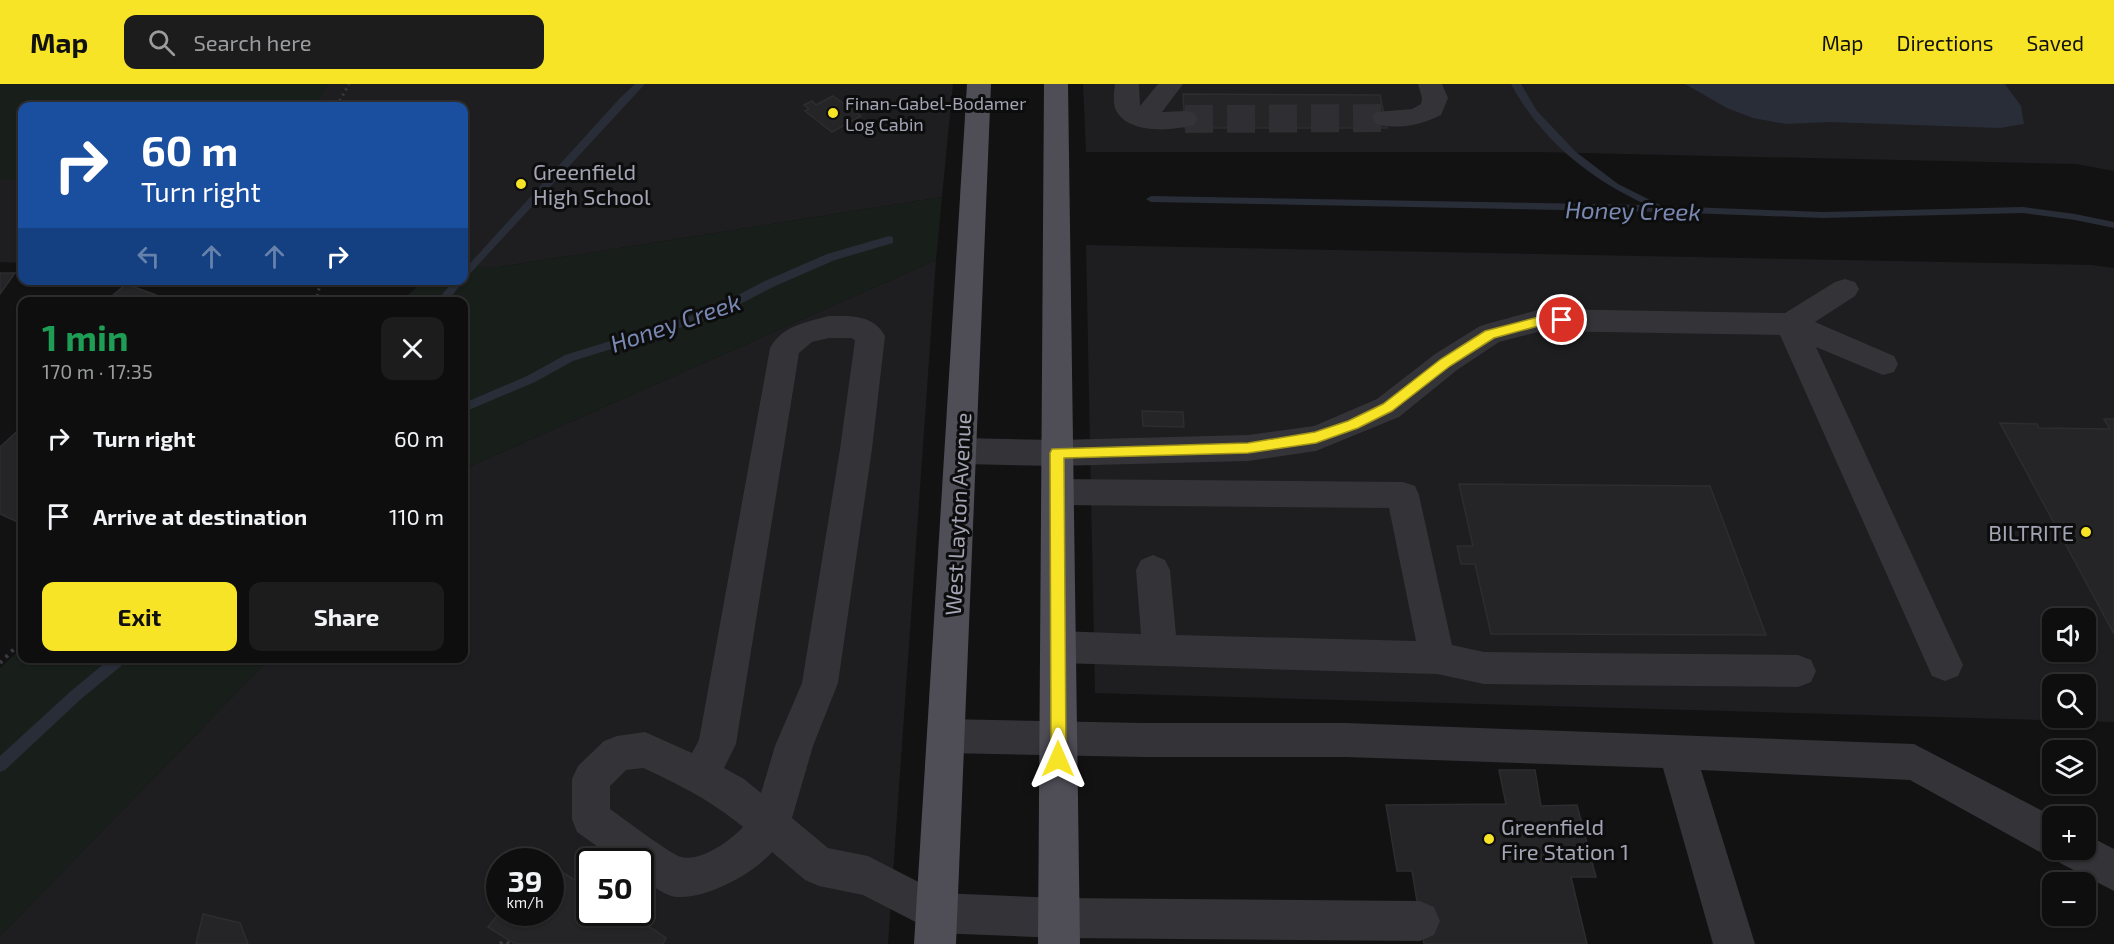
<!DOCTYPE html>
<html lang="en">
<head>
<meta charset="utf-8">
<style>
	:root { --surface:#0e0e0e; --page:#1c1c1c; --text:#f1f3f6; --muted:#9b9c9e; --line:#2e2e2e; --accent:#f7e426 }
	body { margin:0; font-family:"Exo 2",sans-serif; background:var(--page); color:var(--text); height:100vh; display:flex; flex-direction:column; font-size:22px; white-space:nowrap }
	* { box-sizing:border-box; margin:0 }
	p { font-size:20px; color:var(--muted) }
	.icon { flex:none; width:33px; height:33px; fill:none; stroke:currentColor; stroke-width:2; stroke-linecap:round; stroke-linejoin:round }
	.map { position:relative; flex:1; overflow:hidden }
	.panel { position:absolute; left:18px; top:213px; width:450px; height:366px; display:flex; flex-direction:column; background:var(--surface); border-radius:12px; box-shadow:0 2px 4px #0004,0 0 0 2px var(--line) }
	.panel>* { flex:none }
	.top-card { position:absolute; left:18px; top:18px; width:450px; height:183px; border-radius:12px; box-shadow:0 2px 4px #0004,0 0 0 2px var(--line); background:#1a4fa0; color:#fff; overflow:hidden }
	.buttons { position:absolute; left:2042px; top:524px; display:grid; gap:12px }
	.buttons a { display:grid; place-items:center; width:54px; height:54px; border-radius:12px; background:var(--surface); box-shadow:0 2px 4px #0004,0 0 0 2px var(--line); font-size:30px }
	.speed { position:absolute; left:486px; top:764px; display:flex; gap:12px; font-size:30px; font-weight:700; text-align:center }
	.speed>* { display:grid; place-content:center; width:78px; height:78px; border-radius:50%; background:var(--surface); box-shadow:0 2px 4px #0004,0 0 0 2px var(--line); line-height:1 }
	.speed small { font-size:15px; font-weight:400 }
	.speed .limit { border:3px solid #111; border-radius:9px; background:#fff; color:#111 }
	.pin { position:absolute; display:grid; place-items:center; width:51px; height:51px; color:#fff; margin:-26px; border:3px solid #fff; border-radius:50%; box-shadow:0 2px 6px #0007 }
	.me { position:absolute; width:66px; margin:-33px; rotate:0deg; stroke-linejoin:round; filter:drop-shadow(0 0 4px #0008) }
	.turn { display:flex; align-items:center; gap:21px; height:126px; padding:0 24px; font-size:27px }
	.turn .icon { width:78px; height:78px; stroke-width:2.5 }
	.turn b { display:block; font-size:42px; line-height:51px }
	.lanes { display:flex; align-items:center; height:57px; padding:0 24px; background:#0003; justify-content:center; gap:30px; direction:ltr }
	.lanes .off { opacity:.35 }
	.round { display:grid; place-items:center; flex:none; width:63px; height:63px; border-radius:12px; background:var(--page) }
	.head { display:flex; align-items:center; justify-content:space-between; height:102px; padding:0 24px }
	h1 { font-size:36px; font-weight:700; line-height:45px; color:#1e9e55 }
	.cta { display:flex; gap:12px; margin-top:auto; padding:12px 24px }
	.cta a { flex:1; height:69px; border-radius:12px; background:var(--accent); color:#111; font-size:24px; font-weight:700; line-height:69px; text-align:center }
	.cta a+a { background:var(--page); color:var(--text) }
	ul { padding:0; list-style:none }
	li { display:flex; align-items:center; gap:18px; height:78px; padding:0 24px }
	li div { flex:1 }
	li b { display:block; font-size:22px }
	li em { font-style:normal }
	header { display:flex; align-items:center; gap:36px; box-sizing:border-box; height:84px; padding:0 30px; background:var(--accent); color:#111 }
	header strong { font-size:28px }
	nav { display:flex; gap:33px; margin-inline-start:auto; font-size:21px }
	.search { width:420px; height:54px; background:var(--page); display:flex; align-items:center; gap:15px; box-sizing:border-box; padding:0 21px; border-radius:12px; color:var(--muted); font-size:22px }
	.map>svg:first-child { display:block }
	.built { fill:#1e1e20; fill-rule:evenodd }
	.green { fill:#181e1a }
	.water { fill:#282d37 }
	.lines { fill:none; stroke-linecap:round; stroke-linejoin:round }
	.stream { fill:#282d37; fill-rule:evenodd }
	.building { fill:#252527; stroke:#2d2c2f; stroke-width:1.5 }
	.minor-tunnel { stroke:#2f2f33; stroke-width:28; stroke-dasharray:28 14; stroke-linecap:butt }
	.path-far1 { stroke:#39393f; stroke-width:3; stroke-dasharray:2 4; stroke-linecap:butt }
	.path { stroke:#39393f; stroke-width:4; stroke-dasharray:3 5; stroke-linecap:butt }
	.minor { fill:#333338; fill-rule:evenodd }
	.major { fill:#4f4e57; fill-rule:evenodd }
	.route { fill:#f7e426; stroke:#a19419; stroke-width:1.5 }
	.poi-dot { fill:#f7e426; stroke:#0d0d0e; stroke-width:2 }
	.labels { text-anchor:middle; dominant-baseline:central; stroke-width:6; stroke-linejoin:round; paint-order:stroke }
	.far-poi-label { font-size:18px; fill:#a3a4b4; stroke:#0d0d0e; text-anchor:start }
	.poi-label { font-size:22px; fill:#a3a4b4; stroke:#0d0d0e; text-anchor:start }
	.street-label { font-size:22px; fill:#a3a4b4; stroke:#0d0d0e }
	.water-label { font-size:24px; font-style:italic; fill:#7888b1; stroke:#0d0d0e }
</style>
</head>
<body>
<header>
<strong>Map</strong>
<div class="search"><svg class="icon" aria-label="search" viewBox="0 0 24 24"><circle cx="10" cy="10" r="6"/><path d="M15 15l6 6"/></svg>Search here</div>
<nav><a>Map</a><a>Directions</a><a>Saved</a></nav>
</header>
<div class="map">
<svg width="2114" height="860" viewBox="0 0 2114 860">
	<rect width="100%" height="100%" fill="#121213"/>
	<g class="built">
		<polygon points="0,0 953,0 942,113 499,183 464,183 464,22 22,22 22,179 0,178"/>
		<polygon points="1083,0 2114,0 2114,87 2076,80 1537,68 1086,68"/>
		<path d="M1086,161l1005,20 23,3v454l-1019,-29zM2052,534h33v33h-33zM2052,600h33v33h-33z"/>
		<path d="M936,176l-48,684h-888v-8l269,-277 195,-1v-189zM500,777h50v51h-50zM590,777h50v51h-50z"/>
	</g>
	<g class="green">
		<polygon points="0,0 328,0 316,22 22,22 22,96 0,96"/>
		<polygon points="942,113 936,176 464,385 464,218 401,217 424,197 464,196 464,183 499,183"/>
		<polygon points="22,564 22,574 269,575 0,852 0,584"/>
	</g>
	<polygon class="water" points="1685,0 2005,0 2021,22 2024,40 2000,44 1829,38 1786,40 1753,34 1727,24"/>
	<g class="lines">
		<g class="stream">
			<polygon points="635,0 645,0 465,195 447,218 436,218 454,196 464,196 464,186 620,14"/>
			<path d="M1511,0h10l16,27 39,41 42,32 44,22 161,6 200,-5 52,7 39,8v6l-39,-8 -52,-7 -200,5 -160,-6 -512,-10 -5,-3 5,-3 496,9c-57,-26 -106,-65 -136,-121z"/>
			<polygon points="889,152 893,153 893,159 835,176 773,203 715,233 573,277 535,298 464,328 464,319 527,292 565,271 707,227 765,197 827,170"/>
			<polygon points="111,574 127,574 126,578 81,615 5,686 0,688 0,672 71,607"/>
		</g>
	</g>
	<g class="building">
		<polygon points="1183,10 1380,11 1387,44 1185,44"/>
		<polygon points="833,12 861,32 832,48 805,27 809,25 804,21 812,17 816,21"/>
		<polygon points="0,189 15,189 0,210"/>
		<polygon points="126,200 175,218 105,218"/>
		<polygon points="1142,327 1183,328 1184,343 1143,342"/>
		<polygon points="2104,335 2114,335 2114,550 2000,339 2037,340 2039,344 2110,345"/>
		<polygon points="22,343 22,440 0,430 0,363"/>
		<polygon points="1459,400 1710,402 1766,551 1491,550 1475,480 1461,480 1457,462 1473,462"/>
		<polygon points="1499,686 1535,686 1541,722 1577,721 1596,793 1571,793 1587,860 1424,860 1412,787 1397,787 1386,721 1506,720"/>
		<polygon points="550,781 590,805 590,828 628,828 666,854 663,860 515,860 488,843 500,828 550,828"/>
		<polygon points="203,830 240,839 248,860 196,860"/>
	</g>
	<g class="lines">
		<polyline class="minor-tunnel" points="1185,35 1385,34"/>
		<g class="path-far1">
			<polyline points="337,22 349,0"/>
			<polyline points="316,218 321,196"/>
		</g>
		<g class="path">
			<polyline points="0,579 22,557"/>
			<polyline points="500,860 505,857 509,860"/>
		</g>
		<g class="minor">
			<path d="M1115,0h24l1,22 18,-22h25l-21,28 23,-1 9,2 4,6 -4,6c-22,6 -68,10 -79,-17 -2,-7 -1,-17 0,-24z"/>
			<path d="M1418,0h24l6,14 -7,17c-20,10 -42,15 -65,9l-4,-6 4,-6 36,-3 9,-5 1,-6z"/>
			<polygon points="1845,195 1855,198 1859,205 1855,212 1815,238 1894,272 1898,280 1894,288 1883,291 1816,263 1963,581 1958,592 1945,597 1932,592 1780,251 1542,247 1499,258 1457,286 1399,333 1316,367 1248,377 1057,382 961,380 950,376 945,367 950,358 961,354 1057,356 1248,351 1314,342 1377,315 1435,270 1480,242 1490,239 1542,225 1785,229 1835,198"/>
			<path d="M829,232c22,0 44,-2 56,20l-13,113 -34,234 -25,63 -21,72 36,30 40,8 72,37 119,5 361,3 14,6 6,14 -6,14 -14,6 -361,-3 -122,-5 -74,-38 -44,-9 -14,-6 -33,-28c-19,22 -65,47 -95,45 -13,-1 -26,-13 -37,-20v-16h-22l-41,-29 -5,-13v-40l6,-13 26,-25 13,-5 28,-4 47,21 7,-13 71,-392c12,-22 36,-26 59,-32zM829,254h22l4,2 -15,109 -38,234 -27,63 -14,47 -17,-14 -20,-11 12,-24 63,-391 13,-11zM643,684c39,18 67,32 100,59 -13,14 -42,35 -62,30 -11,-3 -58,-39 -71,-48v-23l16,-16z"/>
			<polygon points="1058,395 1403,398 1415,402 1419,411 1452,561 1484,568 1798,571 1811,576 1816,587 1811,598 1798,603 1484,600 1437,590 1058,579 1045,574 1040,563 1045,552 1058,547 1141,550 1136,486 1141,476 1153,471 1165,476 1170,486 1176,551 1416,557 1389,424 1058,421 1046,417 1042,408 1046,399"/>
			<polygon points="946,635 1143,639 1346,639 1914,660 2052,732 2052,765 2085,765 2085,750 2114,765 2114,807 2060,779 2057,770 2052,772 2038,767 1910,696 1701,686 1755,860 1713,860 1663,684 1346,673 1143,673 946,669 933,664 927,652 933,640"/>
		</g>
		<g class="major">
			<polygon points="967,0 991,0 956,860 914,860"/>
			<polygon points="1044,0 1068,0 1080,860 1038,860"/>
		</g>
	</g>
	<polygon class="route" points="1562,231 1568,236 1566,239 1542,241 1494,254 1450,282 1392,327 1358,344 1316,359 1248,369 1064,374 1066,675 1064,681 1058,683 1053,681 1051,675 1050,369 1052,365 1248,359 1315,348 1348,337 1383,320 1441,275 1485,247 1542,232"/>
	<g class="poi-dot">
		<circle cx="833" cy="29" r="6"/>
		<circle cx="521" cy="100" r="6"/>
		<circle cx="2086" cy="448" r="6"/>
		<circle cx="1489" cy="755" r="6"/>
	</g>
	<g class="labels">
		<g class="far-poi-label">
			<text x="845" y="19">Finan-Gabel-Bodamer<tspan x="845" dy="21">Log Cabin</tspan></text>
		</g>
		<g class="poi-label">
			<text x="533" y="87">Greenfield<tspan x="533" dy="25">High School</tspan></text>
			<text x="2074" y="448" text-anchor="end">BILTRITE</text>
			<text x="1501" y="742">Greenfield<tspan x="1501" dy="25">Fire Station 1</tspan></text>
		</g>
		<g class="street-label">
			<text transform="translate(957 430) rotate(-87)">West Layton Avenue</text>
		</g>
		<g class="water-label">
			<text transform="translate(1633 126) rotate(1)">Honey Creek</text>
			<text transform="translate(675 238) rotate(-19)">Honey Creek</text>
		</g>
	</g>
</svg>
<div class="buttons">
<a><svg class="icon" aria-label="sound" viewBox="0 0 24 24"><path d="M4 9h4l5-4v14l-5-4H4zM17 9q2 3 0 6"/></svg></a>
<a><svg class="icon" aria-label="search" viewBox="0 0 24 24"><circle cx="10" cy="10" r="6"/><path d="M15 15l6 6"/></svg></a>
<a><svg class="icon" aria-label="layers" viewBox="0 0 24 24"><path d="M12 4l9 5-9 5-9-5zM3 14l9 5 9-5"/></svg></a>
<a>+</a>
<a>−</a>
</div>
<div class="speed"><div>39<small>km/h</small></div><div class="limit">50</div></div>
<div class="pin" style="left:1562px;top:236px;background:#d93025"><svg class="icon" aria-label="arrive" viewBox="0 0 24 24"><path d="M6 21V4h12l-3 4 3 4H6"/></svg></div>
<svg class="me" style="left:1058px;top:675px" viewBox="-20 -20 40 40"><path d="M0-17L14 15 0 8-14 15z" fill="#f7e426" stroke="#fff" stroke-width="4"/></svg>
<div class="top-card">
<div class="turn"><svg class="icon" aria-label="right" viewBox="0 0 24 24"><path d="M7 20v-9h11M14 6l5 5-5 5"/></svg><div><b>60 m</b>Turn right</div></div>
<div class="lanes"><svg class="icon off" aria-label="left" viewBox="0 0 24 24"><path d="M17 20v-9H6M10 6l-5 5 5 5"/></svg><svg class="icon off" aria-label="ahead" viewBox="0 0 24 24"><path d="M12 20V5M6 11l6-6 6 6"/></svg><svg class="icon off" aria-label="ahead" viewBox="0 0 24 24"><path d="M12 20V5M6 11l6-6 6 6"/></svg><svg class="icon" aria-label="right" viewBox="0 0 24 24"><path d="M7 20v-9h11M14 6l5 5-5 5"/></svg></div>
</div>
<section class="panel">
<div class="head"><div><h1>1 min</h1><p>170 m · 17:35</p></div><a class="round"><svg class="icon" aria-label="close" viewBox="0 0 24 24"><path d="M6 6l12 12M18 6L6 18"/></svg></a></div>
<ul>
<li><svg class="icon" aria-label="right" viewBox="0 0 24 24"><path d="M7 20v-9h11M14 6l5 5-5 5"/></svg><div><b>Turn right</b></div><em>60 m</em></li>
<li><svg class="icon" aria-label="arrive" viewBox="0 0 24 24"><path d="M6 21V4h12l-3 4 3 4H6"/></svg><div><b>Arrive at destination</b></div><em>110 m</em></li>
</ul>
<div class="cta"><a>Exit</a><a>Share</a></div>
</section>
</div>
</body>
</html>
